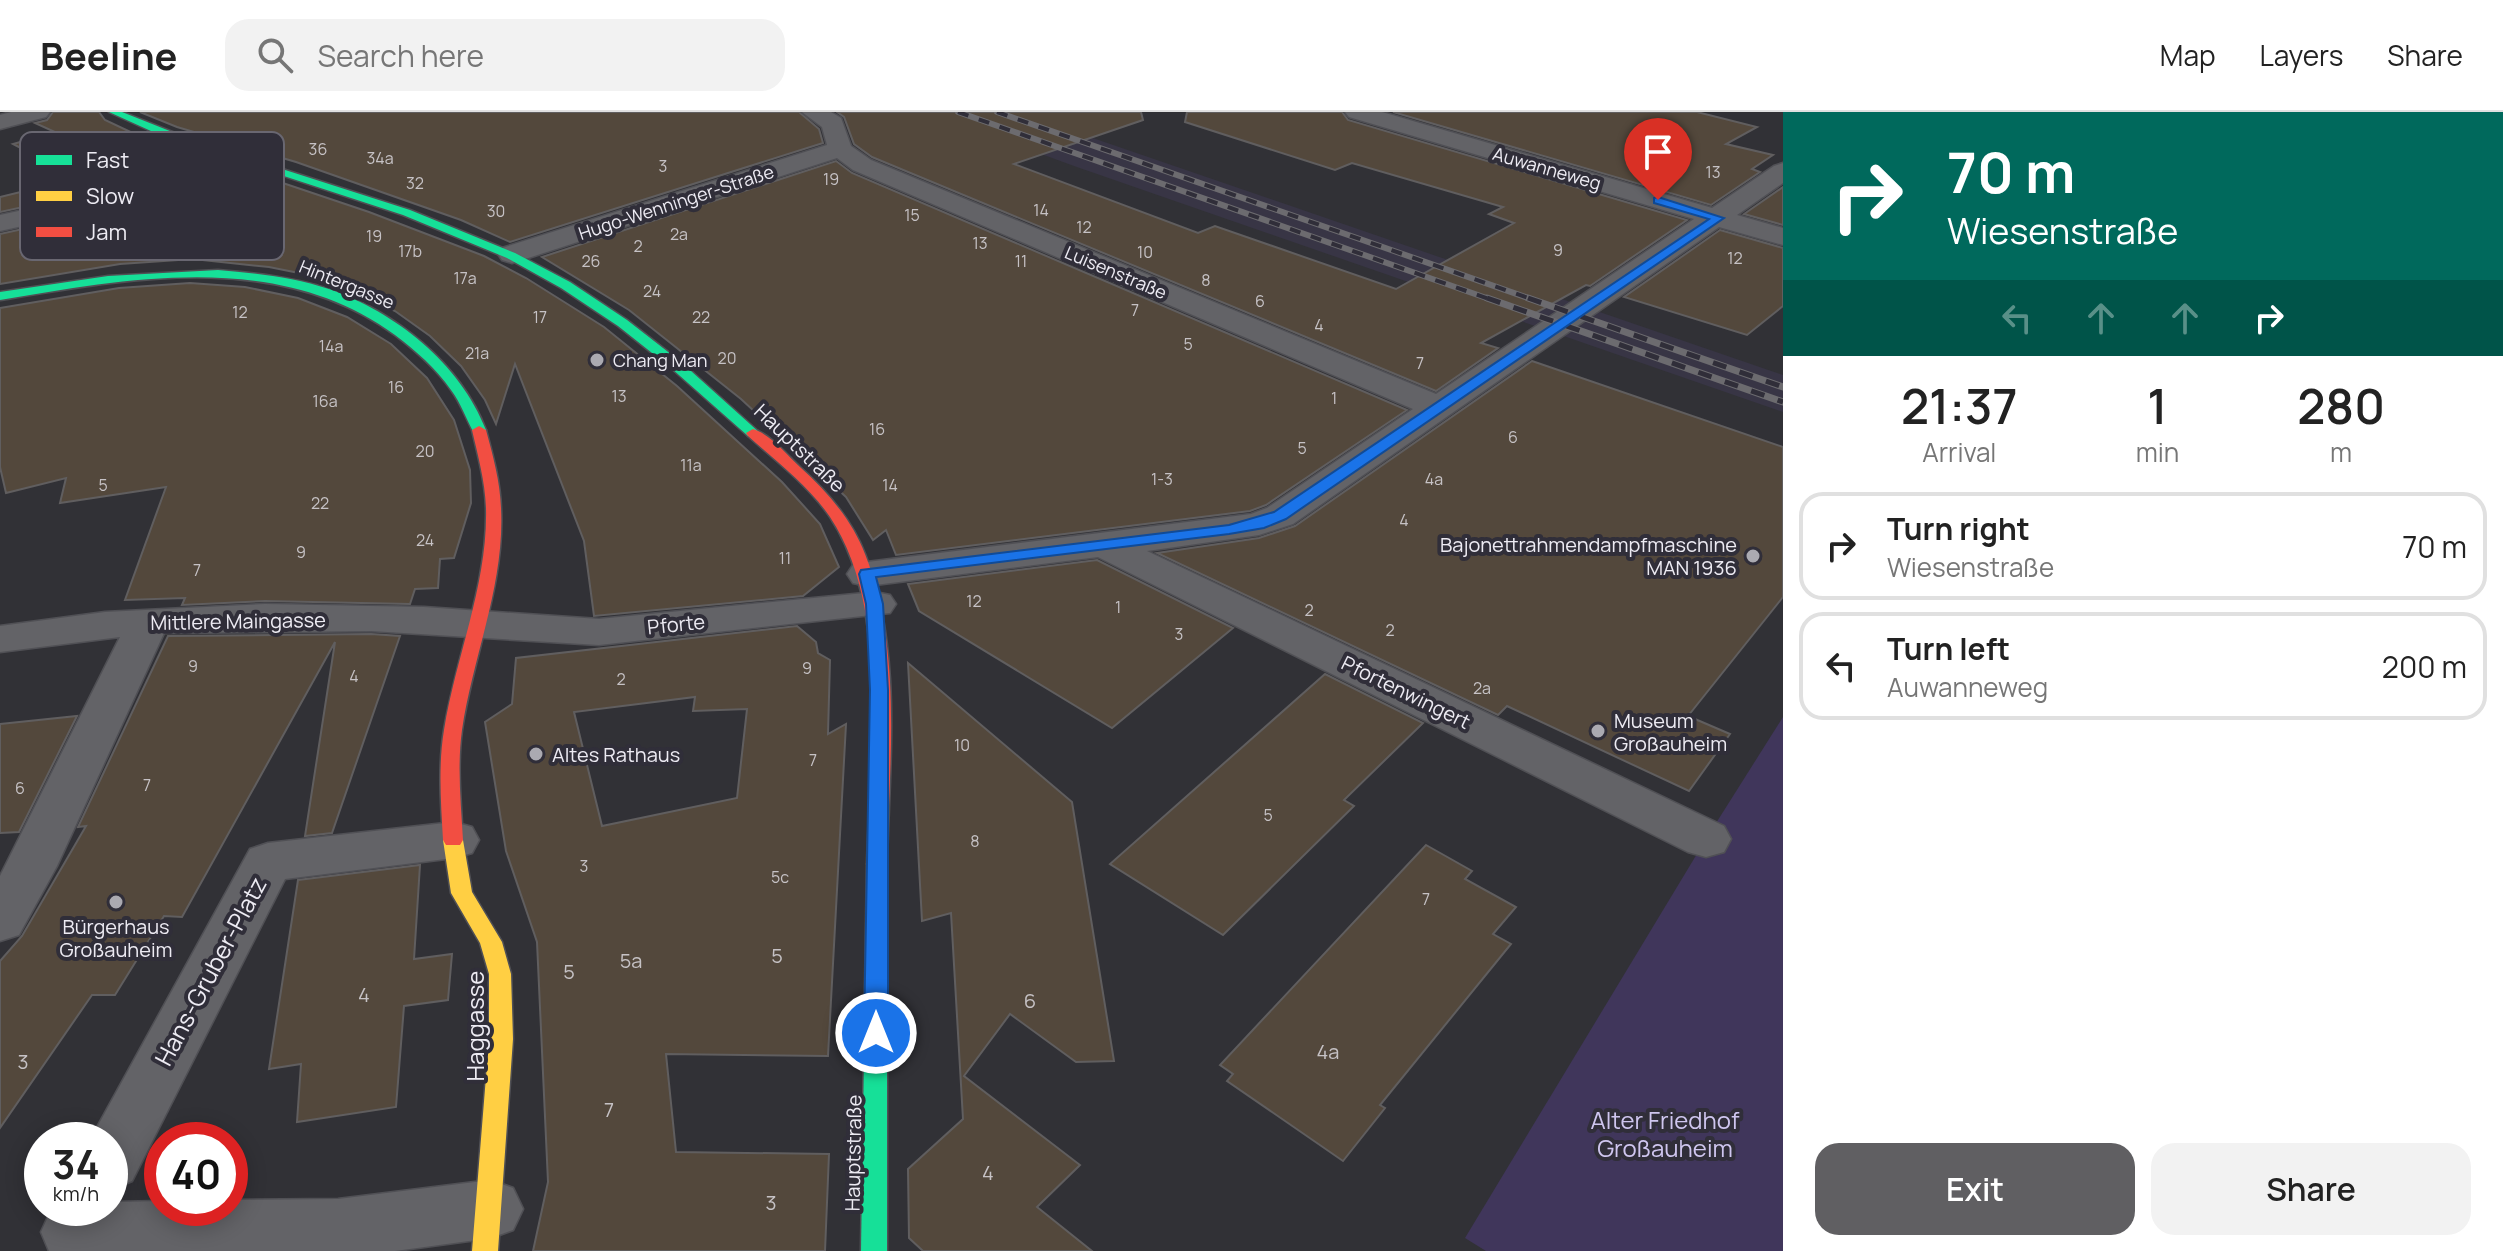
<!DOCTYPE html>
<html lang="en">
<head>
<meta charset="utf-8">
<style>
	:root { --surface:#fff; --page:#f2f2f2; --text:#222; --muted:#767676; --line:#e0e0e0; --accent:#605f62 }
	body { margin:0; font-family:Manrope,sans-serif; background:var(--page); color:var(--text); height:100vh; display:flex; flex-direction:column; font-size:30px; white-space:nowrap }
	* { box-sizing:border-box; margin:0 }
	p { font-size:26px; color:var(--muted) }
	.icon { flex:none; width:44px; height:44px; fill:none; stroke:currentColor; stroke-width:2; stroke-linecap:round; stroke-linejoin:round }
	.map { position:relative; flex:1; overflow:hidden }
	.drawer { display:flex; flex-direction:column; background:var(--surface); width:720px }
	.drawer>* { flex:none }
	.guide { background:#00695c; color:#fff; overflow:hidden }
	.speed { position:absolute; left:24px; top:1010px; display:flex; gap:16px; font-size:40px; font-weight:700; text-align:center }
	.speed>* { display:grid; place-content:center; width:104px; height:104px; border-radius:50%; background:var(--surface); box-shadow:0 4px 20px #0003; line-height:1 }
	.speed small { font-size:20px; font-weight:400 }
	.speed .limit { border:12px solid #d22; background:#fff; color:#111 }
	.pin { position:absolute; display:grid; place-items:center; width:68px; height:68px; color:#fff; margin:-82px -34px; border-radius:50% 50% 50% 0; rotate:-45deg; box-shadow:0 0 8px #0007 }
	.pin .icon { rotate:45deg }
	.me { position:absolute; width:88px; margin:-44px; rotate:0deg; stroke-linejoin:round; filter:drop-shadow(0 0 6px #0008) }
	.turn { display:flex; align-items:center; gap:28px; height:168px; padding:0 32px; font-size:36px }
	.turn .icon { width:104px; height:104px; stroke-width:2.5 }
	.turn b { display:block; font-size:56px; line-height:68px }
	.lanes { display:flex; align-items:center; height:76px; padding:0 32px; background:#0003; justify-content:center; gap:40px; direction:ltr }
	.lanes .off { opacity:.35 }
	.eta { display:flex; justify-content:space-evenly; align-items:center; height:136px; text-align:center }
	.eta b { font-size:48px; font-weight:600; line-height:56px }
	.primary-button { display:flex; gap:16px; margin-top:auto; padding:16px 32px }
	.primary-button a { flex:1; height:92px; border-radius:24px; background:var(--accent); color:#fff; font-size:32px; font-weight:600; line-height:92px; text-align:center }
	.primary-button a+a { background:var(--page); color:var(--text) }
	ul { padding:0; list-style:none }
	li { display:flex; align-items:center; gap:24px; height:108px; margin:0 16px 12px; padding:0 16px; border:4px solid var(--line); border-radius:24px }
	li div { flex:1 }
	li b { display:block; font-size:30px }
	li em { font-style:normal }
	header { display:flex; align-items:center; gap:48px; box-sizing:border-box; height:112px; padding:0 40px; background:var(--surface); border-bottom:2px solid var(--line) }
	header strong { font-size:38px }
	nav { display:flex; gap:44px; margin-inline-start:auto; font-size:28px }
	.search { width:560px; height:72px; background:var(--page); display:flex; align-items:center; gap:20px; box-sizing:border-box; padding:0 28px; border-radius:24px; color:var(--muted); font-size:30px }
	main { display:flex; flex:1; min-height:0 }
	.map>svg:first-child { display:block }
	.built { fill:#383545 }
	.green { fill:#40365b }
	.building { fill:#53483c; stroke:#605e5f; stroke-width:2; fill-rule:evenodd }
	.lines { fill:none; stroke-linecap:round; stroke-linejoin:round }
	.street-casing { stroke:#505055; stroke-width:3 }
	.fast-casing { stroke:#505055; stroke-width:3 }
	.slow-casing { stroke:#505055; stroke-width:3 }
	.jam-casing { stroke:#505055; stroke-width:3 }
	.street { fill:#636367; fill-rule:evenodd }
	.fast { fill:#16e098; fill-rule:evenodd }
	.slow { fill:#ffcf43; fill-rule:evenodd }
	.jam { fill:#f24e42; fill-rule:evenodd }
	.rail-far1-casing { stroke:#6c6b6f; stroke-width:6 }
	.rail-casing { stroke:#6c6b6f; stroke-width:7 }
	.rail-far1 { stroke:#302e39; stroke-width:4; stroke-dasharray:11; stroke-linecap:butt }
	.rail { stroke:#302e39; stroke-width:5; stroke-dasharray:14; stroke-linecap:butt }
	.route { fill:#1a73e8; stroke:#114b97; stroke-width:2 }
	.poi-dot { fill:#abaab1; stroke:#302e39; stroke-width:3 }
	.labels { text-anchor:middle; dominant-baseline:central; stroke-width:8; stroke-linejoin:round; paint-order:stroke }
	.number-label { font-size:16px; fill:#c6c2c5 }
	.far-street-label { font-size:18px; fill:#edebf3; stroke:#302e39 }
	.far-poi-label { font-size:18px; fill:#edebf3; stroke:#302e39; text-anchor:start }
	.street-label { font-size:20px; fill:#edebf3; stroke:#302e39 }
	.poi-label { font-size:20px; fill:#edebf3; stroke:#302e39; text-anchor:start }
	.near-number-label { font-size:20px; fill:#c6c2c5 }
	.near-street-label { font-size:24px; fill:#edebf3; stroke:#302e39 }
	.near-park-label { font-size:24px; fill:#cfc6ef; stroke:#302e39 }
	.key { fill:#302e39; stroke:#696771; stroke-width:2 }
	.key-label { font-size:22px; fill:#edebf3 }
</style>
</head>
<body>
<header>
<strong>Beeline</strong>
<div class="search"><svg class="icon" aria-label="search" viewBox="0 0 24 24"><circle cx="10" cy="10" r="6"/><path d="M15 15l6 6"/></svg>Search here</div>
<nav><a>Map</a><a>Layers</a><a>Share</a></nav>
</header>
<main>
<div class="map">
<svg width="1783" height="1139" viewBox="0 0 1783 1139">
	<rect width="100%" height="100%" fill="#313136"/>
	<polygon class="built" points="926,0 1017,0 1783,263 1783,300 1074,54"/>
	<polygon class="green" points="1783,605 1783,1139 1486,1139 1465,1126 1706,727"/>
	<g class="building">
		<polygon points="53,0 99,0 105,8 139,24 223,52 0,100 0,85 78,66 13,32 55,20 35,11 47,8"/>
		<polygon points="140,0 799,0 819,17 823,31 510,130 461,108 296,50 177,15"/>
		<polygon points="837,0 1141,0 1143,8 1014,52 1198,121 1215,114 1396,177 1514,111 1489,102 1503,95 1352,51 1335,58 1185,10 1187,0 1342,0 1348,8 1687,108 1590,174 1586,173 1481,231 1498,236 1436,279 872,45 854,32 844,5"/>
		<polygon points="1393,0 1697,0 1757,15 1726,32 1773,43 1752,57 1760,60 1711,93"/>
		<polygon points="836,49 852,61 1407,298 1266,393 1250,399 896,443 886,418 873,428 846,385 741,287 629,198 542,145"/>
		<polygon points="262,64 369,100 484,144 526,166 604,215 677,274 782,370 820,412 839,455 803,484 594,504 584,429 515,252 496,312 485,288 461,254 430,224 395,199 356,179 314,164 269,155 193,147 120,152 0,172 0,122"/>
		<polygon points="1783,75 1783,113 1744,102"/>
		<polygon points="1720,118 1783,136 1783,194 1747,223 1624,185"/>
		<polygon points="190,171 245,175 298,186 347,205 391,232 427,266 454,308 470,358 471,391 454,446 440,447 438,476 415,477 410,492 265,489 182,493 185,486 125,488 166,375 60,391 66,366 6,381 0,355 0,196 119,176"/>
		<polygon points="1532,249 1783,335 1783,485 1688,604 1730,622 1689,679 1507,594 1498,603 1157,441 1259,426 1295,414"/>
		<polygon points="1097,448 1233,516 1112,616 919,499 908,472"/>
		<path d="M797,514l19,16 2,11 12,7 -2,74 18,-10 -18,332 -162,-2 10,98 153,2 -4,97h-292l15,-69 -11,-240 -31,-91 -21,-129 27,-18 4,-46zM695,585l-2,14 54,-2 -10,89 -135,28 -28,-114z"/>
		<polygon points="371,522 400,524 332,721 305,724 335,530 182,805 164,804 115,883 92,883 0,1016 0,849 22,824 86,714 78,715 168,524"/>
		<polygon points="908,551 1072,690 1114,949 1076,950 1010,902 964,964 1080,1053 1037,1095 1092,1139 923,1139 909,1126 908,1057 963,1007 951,801 922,809"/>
		<polygon points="1325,562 1423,611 1344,688 1354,694 1223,823 1110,752"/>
		<polygon points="77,604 19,720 0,721 0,612"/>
		<polygon points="1426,733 1472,759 1465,767 1516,795 1493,822 1511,832 1380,993 1385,996 1343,1049 1227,969 1233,962 1220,953"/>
		<polygon points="420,753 414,847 452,842 448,888 404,894 396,995 297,1010 301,952 269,957 298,768"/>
	</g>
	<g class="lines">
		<defs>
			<g id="street">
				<polygon points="11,0 50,0 46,5 0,17 0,3"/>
				<polygon points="802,0 831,0 841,6 851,34 871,48 1436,282 1694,107 1349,5 1345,0 1382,0 1712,96 1774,54 1783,51 1783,71 1737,103 1783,116 1783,133 1719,115 1293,412 1259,423 1147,439 1724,714 1731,727 1724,740 1706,745 1688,740 1098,445 867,474 853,471 847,462 853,453 867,450 1251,402 1267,396 1413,297 853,58 837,46 522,148 512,151 502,148 498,142 502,136 827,33 822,15"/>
				<polygon points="268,45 277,48 281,53 277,58 0,119 0,103"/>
				<polygon points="875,480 890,483 896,492 890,501 599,533 371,519 164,521 57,754 19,823 0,829 0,764 120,525 0,540 0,514 105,500 265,492 424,495 599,507"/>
				<polygon points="454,710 472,715 479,728 472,741 454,746 285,767 132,1069 110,1078 110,1028 90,1028 250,737 268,731"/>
				<polygon points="491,1068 513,1076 523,1097 513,1118 491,1126 395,1139 49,1139 41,1120 52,1096 110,1096 110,1079 115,1090 162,1089 162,1096 230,1096 230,1088 338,1087"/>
			</g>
			<g id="fast">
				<polygon points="109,0 122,0 195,29 410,98 515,141 570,170 627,208 681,250 760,321 753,325 748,324 671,256 618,214 561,176 507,146 403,103 162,24"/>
				<path d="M218,158c37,3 75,7 111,19 66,23 131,74 157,141l-2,3h-10c-8,-14 -13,-30 -23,-43 -15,-22 -35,-39 -56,-55 -116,-85 -263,-57 -395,-35v-8l108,-16z"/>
				<polygon points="877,744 884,747 887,752 887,1139 861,1139 867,752 870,747"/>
			</g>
			<polygon id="slow" points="453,721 460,723 463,728 472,780 502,830 511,862 513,927 498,1139 472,1139 489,927 489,862 480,831 451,781 443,728 446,723"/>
			<g id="jam">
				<path d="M479,314l7,4c7,26 14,51 15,78 4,76 -28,148 -39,222 -5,36 -1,74 1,110l-3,5h-14l-3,-5c-2,-36 -5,-74 1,-110 12,-74 44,-146 42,-222 -1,-27 -8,-52 -14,-78z"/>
				<path d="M753,317c17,5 34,26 47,38 27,24 52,53 65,87 38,96 24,210 22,310l-3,5h-14l-3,-5c3,-105 24,-255 -37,-347 -21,-31 -54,-56 -82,-81l-2,-3z"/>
			</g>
		</defs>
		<use href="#street" class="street-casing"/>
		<use href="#fast" class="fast-casing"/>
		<use href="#slow" class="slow-casing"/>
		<use href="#jam" class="jam-casing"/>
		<use href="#street" class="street"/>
		<use href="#fast" class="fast"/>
		<use href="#slow" class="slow"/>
		<use href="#jam" class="jam"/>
		<defs>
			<g id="rail-far1">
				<polyline points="958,0 1492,188"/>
				<polyline points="997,0 1534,188"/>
			</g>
			<g id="rail">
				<polyline points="1487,186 1783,290"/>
				<polyline points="1528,186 1783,275"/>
			</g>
		</defs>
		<use href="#rail-far1" class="rail-far1-casing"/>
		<use href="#rail" class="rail-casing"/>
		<use href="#rail-far1" class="rail-far1"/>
		<use href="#rail" class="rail"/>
	</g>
	<polygon class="route" points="1658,85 1724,106 1286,407 1264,416 1229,422 876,465 883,492 888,578 888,921 884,928 876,931 868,928 864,921 870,578 866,492 859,462 861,458 1229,413 1274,400 1709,107 1654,91 1654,86"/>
	<g class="poi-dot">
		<circle cx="597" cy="248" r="8"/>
		<circle cx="1753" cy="444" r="8"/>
		<circle cx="1598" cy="619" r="8"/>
		<circle cx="536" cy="642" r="8"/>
		<circle cx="116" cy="790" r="8"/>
	</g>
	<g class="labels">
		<g class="number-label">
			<text x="318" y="37">36</text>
			<text x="380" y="46">34a</text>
			<text x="663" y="54">3</text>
			<text x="1713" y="60">13</text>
			<text x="831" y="67">19</text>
			<text x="415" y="71">32</text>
			<text x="1041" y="98">14</text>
			<text x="496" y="99">30</text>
			<text x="912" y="103">15</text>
			<text x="1084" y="115">12</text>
			<text x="679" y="122">2a</text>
			<text x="374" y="124">19</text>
			<text x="980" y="131">13</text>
			<text x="638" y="134">2</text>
			<text x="1558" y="138">9</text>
			<text x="410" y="139">17b</text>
			<text x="1145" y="140">10</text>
			<text x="1735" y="146">12</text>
			<text x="591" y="149">26</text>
			<text x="1021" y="149">11</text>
			<text x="465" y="166">17a</text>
			<text x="1206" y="168">8</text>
			<text x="652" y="179">24</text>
			<text x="1260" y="189">6</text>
			<text x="1135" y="198">7</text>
			<text x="240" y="200">12</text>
			<text x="540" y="205">17</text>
			<text x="701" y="205">22</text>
			<text x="1319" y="213">4</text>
			<text x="1188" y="232">5</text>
			<text x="331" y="234">14a</text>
			<text x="477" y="241">21a</text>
			<text x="727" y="246">20</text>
			<text x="1420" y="251">7</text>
			<text x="396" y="275">16</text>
			<text x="619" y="284">13</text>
			<text x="1334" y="286">1</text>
			<text x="325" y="289">16a</text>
			<text x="877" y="317">16</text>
			<text x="1513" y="325">6</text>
			<text x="1302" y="336">5</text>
			<text x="425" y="339">20</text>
			<text x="691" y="353">11a</text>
			<text x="1162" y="367">1-3</text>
			<text x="1434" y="367">4a</text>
			<text x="103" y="373">5</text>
			<text x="890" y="373">14</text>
			<text x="320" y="391">22</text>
			<text x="1404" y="408">4</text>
			<text x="425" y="428">24</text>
			<text x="301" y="440">9</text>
			<text x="785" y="446">11</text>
			<text x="197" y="458">7</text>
			<text x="974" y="489">12</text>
			<text x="1118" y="495">1</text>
			<text x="1309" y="498">2</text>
			<text x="1390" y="518">2</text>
			<text x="1179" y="522">3</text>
			<text x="193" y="554">9</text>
			<text x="807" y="556">9</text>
			<text x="354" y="564">4</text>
			<text x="621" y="567">2</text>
			<text x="1482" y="576">2a</text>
			<text x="962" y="633">10</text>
			<text x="813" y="648">7</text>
			<text x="147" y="673">7</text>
			<text x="20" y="676">6</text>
			<text x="1268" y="703">5</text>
			<text x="975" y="729">8</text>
			<text x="584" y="754">3</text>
			<text x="780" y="765">5c</text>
			<text x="1426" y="787">7</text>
		</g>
		<g class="far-street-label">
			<text transform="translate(1547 56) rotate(16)">Auwanneweg</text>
			<text transform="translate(676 90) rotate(-18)">Hugo-Wenninger-Straße</text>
			<text transform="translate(1116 160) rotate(23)">Luisenstraße</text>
			<text transform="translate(347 172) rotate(22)">Hintergasse</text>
		</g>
		<g class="far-poi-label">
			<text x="613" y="248">Chang Man</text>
		</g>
		<g class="street-label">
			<text transform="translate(800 336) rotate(44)">Hauptstraße</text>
			<text transform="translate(238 509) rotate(-1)">Mittlere Maingasse</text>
			<text transform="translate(676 512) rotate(-6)">Pforte</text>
			<text transform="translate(1406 580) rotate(26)">Pfortenwingert</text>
			<text transform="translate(853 1041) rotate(-89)">Hauptstraße</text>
		</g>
		<g class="poi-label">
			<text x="1737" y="432" text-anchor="end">Bajonettrahmendampfmaschine<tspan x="1737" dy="23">MAN 1936</tspan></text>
			<text x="1614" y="608">Museum<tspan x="1614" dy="23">Großauheim</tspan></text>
			<text x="552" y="642">Altes Rathaus</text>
			<text x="116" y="814" text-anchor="middle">Bürgerhaus<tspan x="116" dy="23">Großauheim</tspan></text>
		</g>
		<g class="near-number-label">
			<text x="777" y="843">5</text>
			<text x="631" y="848">5a</text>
			<text x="569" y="859">5</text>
			<text x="364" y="882">4</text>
			<text x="1030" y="888">6</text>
			<text x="1328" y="939">4a</text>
			<text x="23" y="949">3</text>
			<text x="609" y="997">7</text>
			<text x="988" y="1060">4</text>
			<text x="771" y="1090">3</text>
		</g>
		<g class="near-street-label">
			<text transform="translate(210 859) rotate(-62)">Hans-Gruber-Platz</text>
			<text transform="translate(474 914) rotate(-90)">Haggasse</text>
		</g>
		<g class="near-park-label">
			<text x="1665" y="1007">Alter Friedhof<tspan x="1665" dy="28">Großauheim</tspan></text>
		</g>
	</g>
	<rect x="20" y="20" width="264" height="128" rx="12" class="key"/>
	<rect x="36" y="43" width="36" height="10" fill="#16e098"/>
	<rect x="36" y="79" width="36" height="10" fill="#ffcf43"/>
	<rect x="36" y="115" width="36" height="10" fill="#f24e42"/>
	<g class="key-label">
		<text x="86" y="56">Fast</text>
		<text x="86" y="92">Slow</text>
		<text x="86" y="128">Jam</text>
	</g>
</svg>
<div class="speed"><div>34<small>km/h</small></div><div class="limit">40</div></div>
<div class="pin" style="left:1658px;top:88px;background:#d93025"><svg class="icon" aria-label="arrive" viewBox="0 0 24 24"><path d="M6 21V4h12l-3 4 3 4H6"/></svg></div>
<svg class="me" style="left:876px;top:921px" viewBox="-20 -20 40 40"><circle r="17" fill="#1a73e8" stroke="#fff" stroke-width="3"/><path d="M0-11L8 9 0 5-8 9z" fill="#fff"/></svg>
</div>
<section class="drawer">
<div class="guide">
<div class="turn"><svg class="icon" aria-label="right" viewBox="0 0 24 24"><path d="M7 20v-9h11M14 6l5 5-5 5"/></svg><div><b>70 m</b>Wiesenstraße</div></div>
<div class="lanes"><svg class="icon off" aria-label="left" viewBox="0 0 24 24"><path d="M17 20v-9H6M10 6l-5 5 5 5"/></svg><svg class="icon off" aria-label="ahead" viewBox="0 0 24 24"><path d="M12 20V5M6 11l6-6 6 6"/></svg><svg class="icon off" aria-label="ahead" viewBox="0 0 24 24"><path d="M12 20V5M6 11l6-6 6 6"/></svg><svg class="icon" aria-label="right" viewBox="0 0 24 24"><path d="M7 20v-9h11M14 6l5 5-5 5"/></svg></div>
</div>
<div class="eta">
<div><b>21:37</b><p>Arrival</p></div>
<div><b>1</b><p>min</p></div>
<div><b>280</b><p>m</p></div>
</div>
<ul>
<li><svg class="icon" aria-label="right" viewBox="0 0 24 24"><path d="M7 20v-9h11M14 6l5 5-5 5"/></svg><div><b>Turn right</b><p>Wiesenstraße</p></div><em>70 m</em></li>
<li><svg class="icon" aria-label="left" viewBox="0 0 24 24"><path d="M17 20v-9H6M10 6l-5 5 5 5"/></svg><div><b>Turn left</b><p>Auwanneweg</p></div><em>200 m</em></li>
</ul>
<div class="primary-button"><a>Exit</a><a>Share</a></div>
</section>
</main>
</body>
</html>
